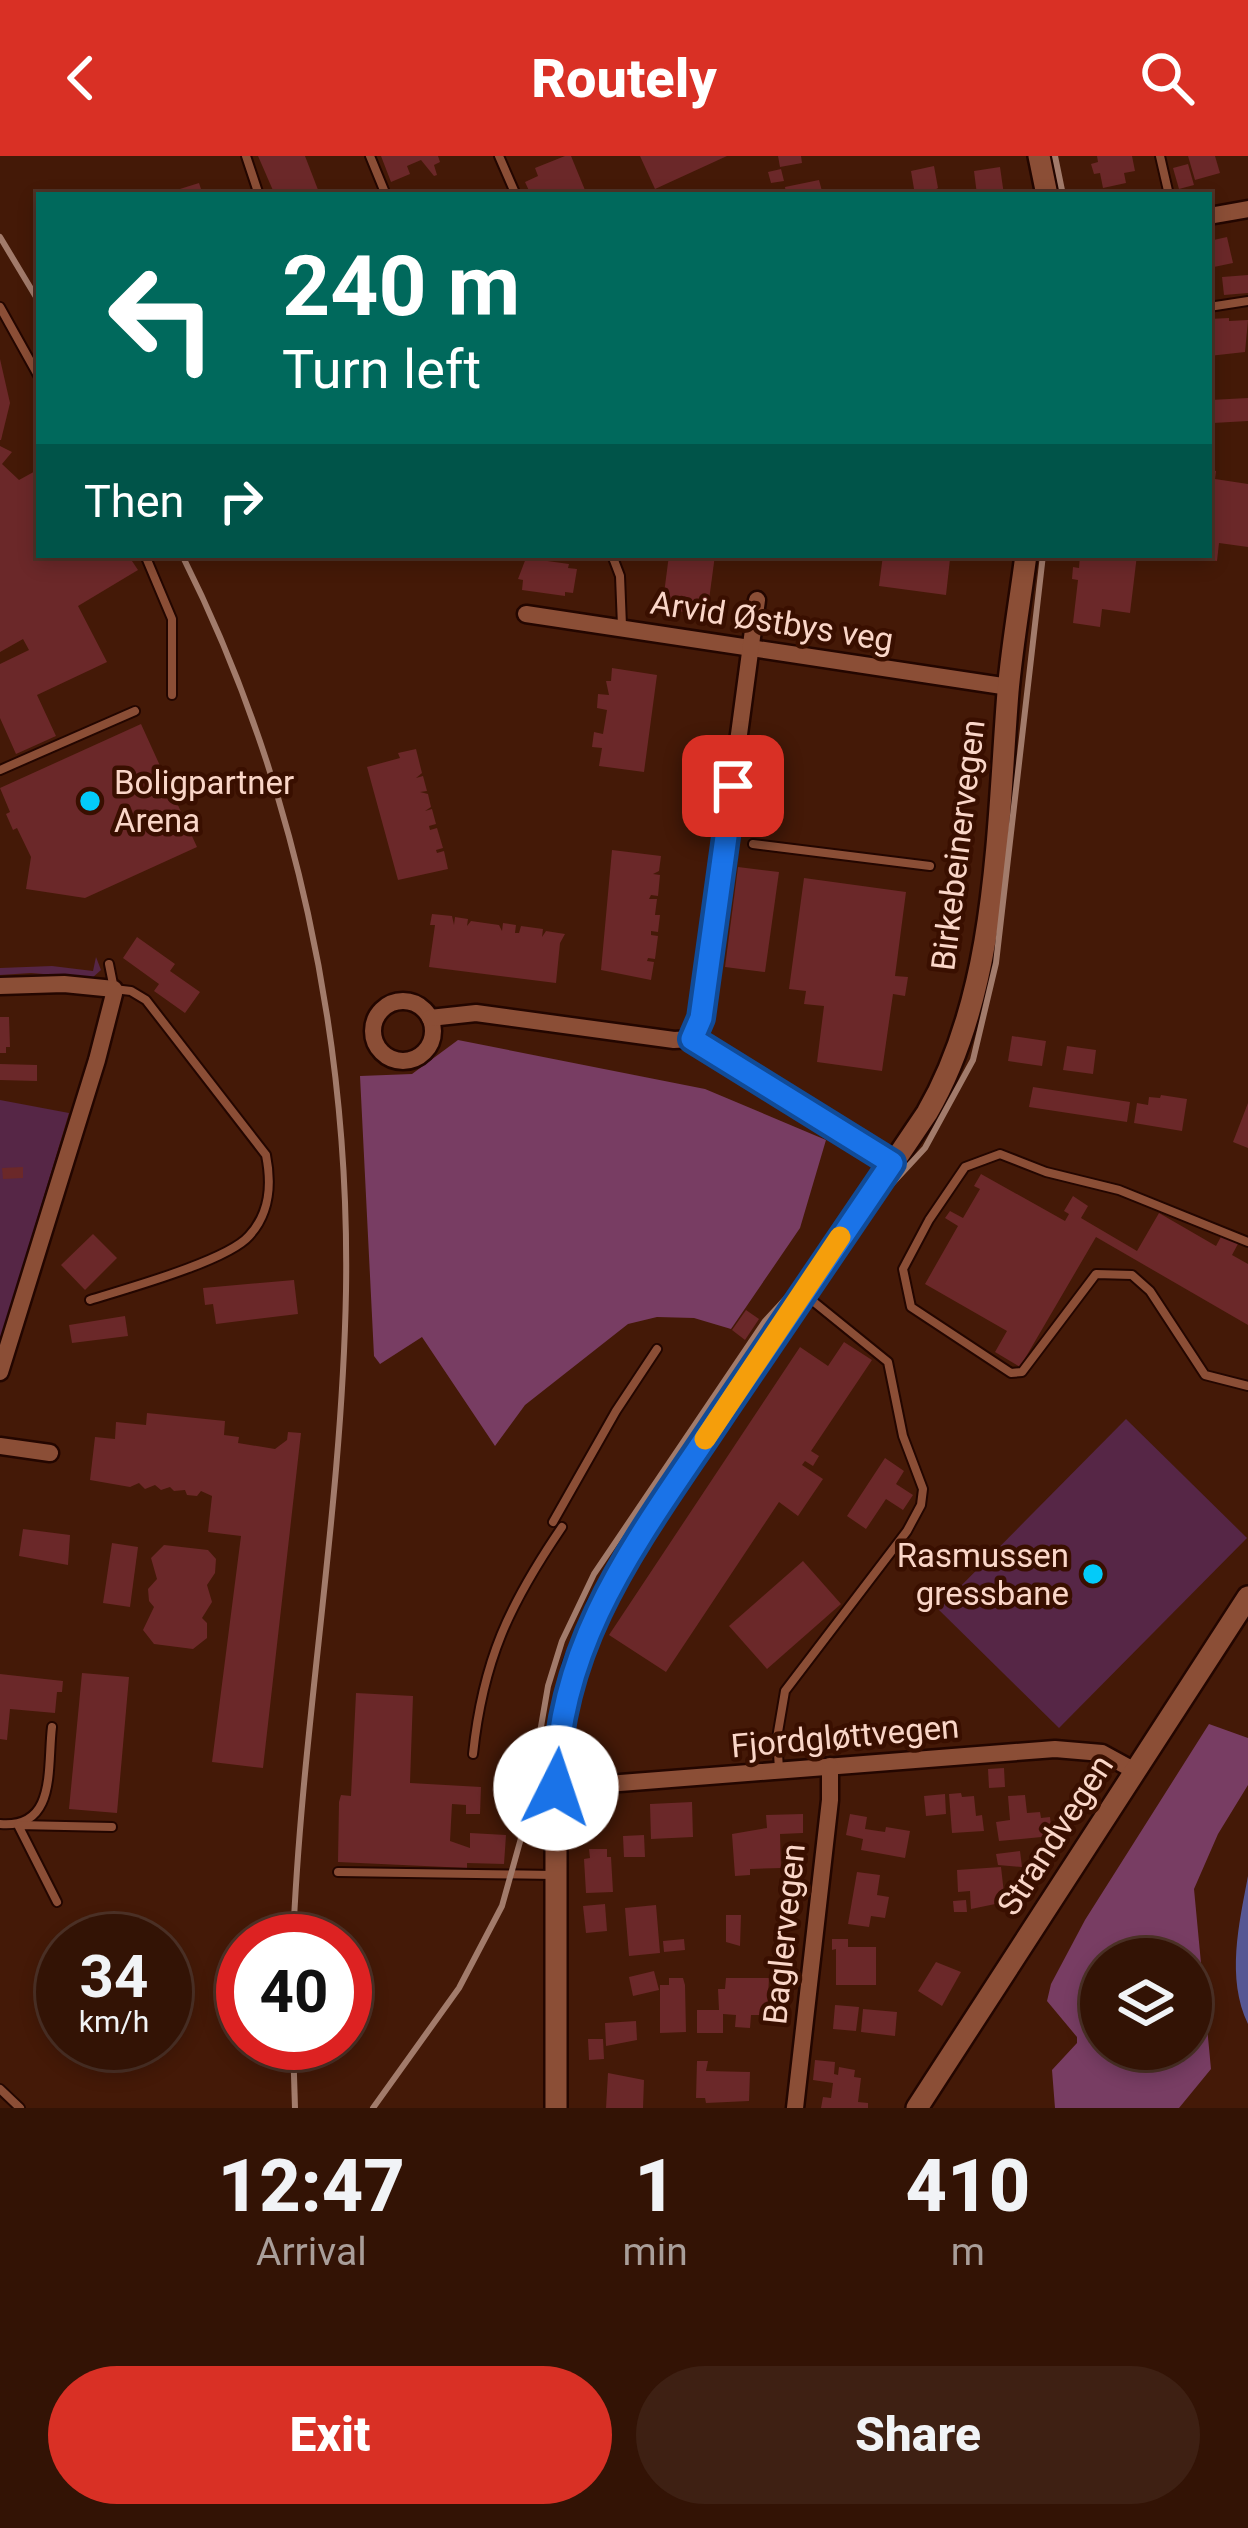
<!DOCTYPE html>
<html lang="en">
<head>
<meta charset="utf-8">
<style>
	:root { --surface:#331305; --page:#3e2013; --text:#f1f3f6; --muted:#a99e9a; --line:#4e3227; --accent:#d93025 }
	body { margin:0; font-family:Roboto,sans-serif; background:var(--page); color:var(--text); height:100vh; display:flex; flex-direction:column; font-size:45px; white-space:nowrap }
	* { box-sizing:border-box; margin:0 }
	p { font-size:39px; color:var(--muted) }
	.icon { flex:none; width:66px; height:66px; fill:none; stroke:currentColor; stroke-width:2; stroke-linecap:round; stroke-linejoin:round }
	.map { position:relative; height:1952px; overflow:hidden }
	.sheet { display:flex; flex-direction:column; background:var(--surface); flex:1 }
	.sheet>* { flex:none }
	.banner { position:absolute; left:36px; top:36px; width:1176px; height:366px; border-radius:0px; box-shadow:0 6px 18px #0003,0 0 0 3px var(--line); background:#00695c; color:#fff; overflow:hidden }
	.tools { position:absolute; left:1080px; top:1782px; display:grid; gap:24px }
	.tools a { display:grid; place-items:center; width:132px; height:132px; border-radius:50%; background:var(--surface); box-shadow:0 6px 18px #0003,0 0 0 3px var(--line); font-size:60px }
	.speed { position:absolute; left:36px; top:1758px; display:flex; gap:24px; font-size:60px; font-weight:700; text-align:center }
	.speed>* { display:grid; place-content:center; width:156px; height:156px; border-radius:50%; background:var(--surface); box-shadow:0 6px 18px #0003,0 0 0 3px var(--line); line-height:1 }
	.speed small { font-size:30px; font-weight:400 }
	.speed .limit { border:18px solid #d22; background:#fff; color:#111 }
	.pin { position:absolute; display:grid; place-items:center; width:102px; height:102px; color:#fff; margin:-51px; border-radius:24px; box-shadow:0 6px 18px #0006 }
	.me { position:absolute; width:132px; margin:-66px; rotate:4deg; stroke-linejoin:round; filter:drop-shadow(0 0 9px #0008) }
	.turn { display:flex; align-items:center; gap:42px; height:252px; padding:0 48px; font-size:54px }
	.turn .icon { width:156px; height:156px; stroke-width:2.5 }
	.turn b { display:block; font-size:84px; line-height:102px }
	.then { display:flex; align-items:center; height:114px; padding:0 48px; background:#0003; gap:24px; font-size:45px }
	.eta { display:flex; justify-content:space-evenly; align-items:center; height:204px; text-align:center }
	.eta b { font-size:72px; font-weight:800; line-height:84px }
	.primary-button { display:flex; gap:24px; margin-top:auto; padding:24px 48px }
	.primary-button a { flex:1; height:138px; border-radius:72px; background:var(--accent); color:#fff; font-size:48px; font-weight:800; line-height:138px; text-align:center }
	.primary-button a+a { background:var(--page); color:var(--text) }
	header { display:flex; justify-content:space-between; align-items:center; height:156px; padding:0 48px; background:var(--accent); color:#fff; font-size:54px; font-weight:800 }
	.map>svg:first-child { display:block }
	.green { fill:#562646 }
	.forest { fill:#783d63; fill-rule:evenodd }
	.water { fill:#575793 }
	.building { fill:#6b2829 }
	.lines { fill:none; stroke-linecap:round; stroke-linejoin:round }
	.lane-casing { stroke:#230600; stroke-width:12 }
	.street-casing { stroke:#230600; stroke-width:21 }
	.secondary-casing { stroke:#230600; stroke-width:26 }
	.lane { stroke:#8b4e36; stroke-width:8 }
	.street { stroke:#8b4e36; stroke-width:16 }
	.secondary { stroke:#8b4e36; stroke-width:21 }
	.rail { stroke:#a27b6b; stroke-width:6 }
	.route-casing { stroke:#114b97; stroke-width:30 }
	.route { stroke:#1a73e8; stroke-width:21 }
	.slow { stroke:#f59e0b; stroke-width:21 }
	.poi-dot { fill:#03cbf9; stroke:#390f00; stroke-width:4.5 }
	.labels { text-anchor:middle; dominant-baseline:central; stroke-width:9; stroke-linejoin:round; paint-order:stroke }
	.street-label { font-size:33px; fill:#fad6c8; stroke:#390f00 }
	.poi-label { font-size:33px; fill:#fad6c8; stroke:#390f00; text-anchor:start }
</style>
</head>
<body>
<header><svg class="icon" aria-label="back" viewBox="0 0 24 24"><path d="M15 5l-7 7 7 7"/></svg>Routely<svg class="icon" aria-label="search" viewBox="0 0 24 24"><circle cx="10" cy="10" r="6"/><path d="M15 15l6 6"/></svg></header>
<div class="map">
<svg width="1248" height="1952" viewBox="0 0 1248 1952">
	<rect width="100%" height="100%" fill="#441907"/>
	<g class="green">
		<polygon points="96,801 101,814 92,822 31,817 0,819 0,812 52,810 93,815"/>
		<polygon points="0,944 69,957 0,1186"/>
		<polygon points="1126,1263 1247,1382 1059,1572 938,1453"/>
	</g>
	<g class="forest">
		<polygon points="458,884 705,933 826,984 800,1072 731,1173 694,1162 657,1161 628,1168 525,1249 495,1290 422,1181 380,1208 374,1200 360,920 412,918"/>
		<path d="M1209,1568l39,14v47l-30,49 -24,55 17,180 -32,39h-124l-3,-38 25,-27v-6l-30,-36 4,-17 34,-64zM1101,1803h90v90h-90z"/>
	</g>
	<path class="water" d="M1248,1720v148c-22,-46 -9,-100 0,-148z"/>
	<g class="building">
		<polygon points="258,0 305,0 320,39 275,39"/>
		<polygon points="381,0 438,0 440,6 434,9 437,19 434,20 421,4 407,10 410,18 391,26"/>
		<polygon points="565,0 571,0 587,39 531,39 525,26 538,20 535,12"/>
		<polygon points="640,0 727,0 655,33"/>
		<polygon points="778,0 801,0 802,7 780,11"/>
		<polygon points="1097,0 1132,0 1135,15 1124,17 1126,27 1103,32 1100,17 1094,18 1091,8 1098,6"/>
		<polygon points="1188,0 1215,0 1220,17 1195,24"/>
		<polygon points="1188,8 1194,29 1179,33 1173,12"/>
		<polygon points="934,10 938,32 931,36 946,33 947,39 915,39 911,15"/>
		<polygon points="1000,11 1004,39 977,39 974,15"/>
		<polygon points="781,13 784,25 771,27 768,16"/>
		<polygon points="819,24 823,39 786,39 785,31"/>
		<polygon points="199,27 203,39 164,39 164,38"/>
		<polygon points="1227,81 1233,107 1209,112 1209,85"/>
		<polygon points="1248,119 1248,137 1224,139 1222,121"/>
		<polygon points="1229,162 1229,165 1248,164 1245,196 1209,200 1209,163"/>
		<polygon points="0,203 10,247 1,284 0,284"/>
		<polygon points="1248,242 1248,265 1213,267 1210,244"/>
		<polygon points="0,290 12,296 2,308 19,324 39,313 39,399 128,399 138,414 78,450 107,506 37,539 56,580 16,598 0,562 0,508 29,494 23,483 0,496"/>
		<polygon points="1209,314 1216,315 1215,323 1248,328 1248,391 1219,387 1217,405 1193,402 1209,399"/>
		<polygon points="669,399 715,399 707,459 662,453"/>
		<polygon points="883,399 959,399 958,404 950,403 946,439 879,430"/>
		<polygon points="1080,399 1137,399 1130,457 1102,453 1100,471 1073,467 1078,424 1072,423 1073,411 1079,412"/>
		<polygon points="526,402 569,408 568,412 577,413 573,437 565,436 565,440 522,434 523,424 518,423"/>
		<polygon points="612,512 657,519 644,616 599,610 602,592 592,591 594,576 603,578 607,554 597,552 598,538 609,539 606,525 611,525"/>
		<polygon points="141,568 197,691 85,742 26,733 31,701 17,672 13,674 6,658 10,656 0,632"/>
		<polygon points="697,582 717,586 712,614 692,610"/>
		<polygon points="416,593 422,617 416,622 423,620 427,635 420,636 428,638 431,651 425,655 432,653 436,668 429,670 430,674 437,672 443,692 436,694 437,697 444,695 448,713 398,724 367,611 400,602 398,597"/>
		<polygon points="612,694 661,700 659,715 653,718 660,719 658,740 651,739 649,743 657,743 655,759 660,759 658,776 651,775 651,779 658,780 655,803 648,802 647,805 654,806 651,824 601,814"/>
		<polygon points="738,711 779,716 765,816 725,811"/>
		<polygon points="804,722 906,736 895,820 908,821 905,840 893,838 882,915 817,906 824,850 804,848 806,835 789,833"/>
		<polygon points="432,758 452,760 454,769 455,761 468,763 467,770 471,765 499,769 502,775 503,767 516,769 515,777 519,777 521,770 543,773 542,781 546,775 565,778 560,787 556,827 429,811 435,769 430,769"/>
		<polygon points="137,781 175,808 170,815 200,836 185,857 154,835 159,828 123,802"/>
		<polygon points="0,861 9,861 10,891 6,891 6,897 0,897"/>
		<polygon points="1012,880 1046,885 1042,910 1008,905"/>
		<polygon points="1067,890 1096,894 1093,918 1063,914"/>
		<polygon points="0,908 37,909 37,925 0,924"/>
		<polygon points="1033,931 1130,946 1127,966 1029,951"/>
		<polygon points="1161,939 1187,943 1182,975 1134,967 1137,947 1148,949 1149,941 1160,942"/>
		<polygon points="1248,947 1248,992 1233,986"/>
		<polygon points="23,1011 23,1022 3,1023 2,1012"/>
		<polygon points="981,1018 1065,1065 1069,1058 1064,1055 1073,1040 1088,1050 1081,1062 1137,1095 1159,1057 1216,1090 1223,1077 1239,1086 1232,1099 1248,1108 1248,1169 1096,1081 1020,1211 995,1196 1007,1175 925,1128 958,1070 945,1062 950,1055 963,1062 980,1033 974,1030"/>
		<polygon points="93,1078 117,1102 85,1134 61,1109"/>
		<polygon points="294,1124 298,1158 216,1168 213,1148 205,1149 203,1132"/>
		<polygon points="746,1154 759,1163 745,1184 732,1174"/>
		<polygon points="125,1160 128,1180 72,1187 69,1169"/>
		<polygon points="844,1186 872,1204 811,1295 819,1300 813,1310 805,1305 802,1309 823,1323 798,1360 779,1346 666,1516 609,1479 800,1191 828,1210"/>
		<polygon points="147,1257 225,1265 224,1279 239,1281 238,1287 275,1293 287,1284 288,1276 301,1277 263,1612 212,1606 241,1380 208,1376 212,1340 201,1335 197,1340 187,1339 185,1334 174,1335 170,1331 161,1334 155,1329 145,1333 139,1327 130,1331 90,1324 95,1281 115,1283 116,1266 146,1269"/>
		<polygon points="885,1302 904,1315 896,1328 913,1339 903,1354 886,1343 866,1373 847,1360"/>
		<polygon points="23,1373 70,1379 68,1409 19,1400"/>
		<polygon points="112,1387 138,1391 130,1451 103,1447"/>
		<polygon points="164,1389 208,1394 216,1403 215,1417 207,1429 212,1446 202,1462 207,1467 207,1482 193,1493 154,1488 143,1474 154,1451 149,1445 148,1433 157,1423 151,1402"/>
		<polygon points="803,1405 841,1448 767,1513 729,1470"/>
		<polygon points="82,1517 129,1521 117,1657 69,1653"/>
		<polygon points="0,1518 63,1525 62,1536 57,1536 55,1557 10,1553 7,1584 0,1583"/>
		<polygon points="356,1537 413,1540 410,1627 481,1631 480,1658 466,1658 466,1649 452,1648 450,1685 470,1692 470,1677 506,1679 504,1708 467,1707 467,1712 338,1706 339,1646 341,1639 351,1640"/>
		<polygon points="1004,1612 1005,1631 989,1632 988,1613"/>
		<polygon points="961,1637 962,1641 974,1640 976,1660 982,1659 984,1675 952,1677 949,1638"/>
		<polygon points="945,1638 946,1658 926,1660 924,1640"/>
		<polygon points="1025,1639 1027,1657 1040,1656 1041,1662 1050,1661 1052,1680 999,1685 996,1666 1010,1664 1008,1640"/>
		<polygon points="692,1646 693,1681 651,1683 650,1648"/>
		<polygon points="803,1658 803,1677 780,1678 781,1712 750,1713 750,1719 735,1720 732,1678 767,1672 766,1659"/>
		<polygon points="850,1658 867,1661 865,1673 885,1676 886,1671 910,1675 905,1702 861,1694 863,1683 846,1679"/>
		<polygon points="644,1679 645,1701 624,1701 623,1680"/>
		<polygon points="589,1693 607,1693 607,1701 611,1701 613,1736 586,1737 584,1703 590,1702"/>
		<polygon points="1020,1695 1022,1711 998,1709 996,1698"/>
		<polygon points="1001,1711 1005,1746 971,1753 970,1735 958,1736 957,1714"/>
		<polygon points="857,1716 880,1719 877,1739 889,1741 885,1762 871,1760 869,1771 848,1768"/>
		<polygon points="966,1744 967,1756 954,1756 953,1745"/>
		<polygon points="605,1748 607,1775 586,1777 583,1750"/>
		<polygon points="656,1749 660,1797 629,1800 625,1752"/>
		<polygon points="726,1759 741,1759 740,1790 726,1786"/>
		<polygon points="684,1783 685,1794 664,1796 663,1785"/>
		<polygon points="832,1783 848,1783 848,1791 876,1791 876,1829 836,1829 836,1793 832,1794"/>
		<polygon points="936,1806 961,1816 942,1850 918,1835"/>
		<polygon points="654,1815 659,1834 633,1840 629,1821"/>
		<polygon points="669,1822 683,1822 685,1829 686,1876 660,1877 660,1829 669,1829"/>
		<polygon points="726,1822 769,1822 767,1859 751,1859 750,1872 735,1871 736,1859 723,1858 723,1877 697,1877 697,1854 719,1854 718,1833 725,1833"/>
		<polygon points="835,1849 859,1851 856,1875 833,1873"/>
		<polygon points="863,1853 897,1856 895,1880 861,1876"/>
		<polygon points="636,1865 637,1884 606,1890 605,1867"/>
		<polygon points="588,1883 603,1883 604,1903 589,1904"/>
		<polygon points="815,1904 835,1906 834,1918 838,1919 839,1911 855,1914 854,1921 861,1922 858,1946 868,1947 868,1952 821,1952 823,1941 831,1942 833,1927 813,1924"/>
		<polygon points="697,1905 708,1905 706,1915 750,1916 749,1945 706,1947 705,1942 696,1942"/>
		<polygon points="608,1917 644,1924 643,1952 606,1952"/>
	</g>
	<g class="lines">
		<defs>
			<g id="lane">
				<polyline points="246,0 259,39"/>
				<polyline points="370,0 386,39"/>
				<polyline points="499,0 516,39"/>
				<polyline points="1160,0 1169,39"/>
				<polyline points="0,151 39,221"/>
				<polyline points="1209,151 1248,145"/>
				<polyline points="145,399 172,463 172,539"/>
				<polyline points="612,399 620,420 622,470"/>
				<polyline points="0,614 135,555"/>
				<polyline points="753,688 930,710"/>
				<polyline points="1248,1086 1119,1034 1046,1016 1000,998 965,1011 929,1064 903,1113 911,1151 1011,1217 1022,1216 1096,1118 1132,1119 1150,1135 1205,1219 1248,1230"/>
				<path d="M90,1144c35,-11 137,-39 159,-64 21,-23 23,-51 17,-81l-120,-155 -15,-9 -17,-2 -5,-25"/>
				<polyline points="553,1366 616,1255 657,1193"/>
				<path d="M473,1598c10,-94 36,-149 89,-227"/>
				<polyline points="779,1613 777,1582 785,1535 907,1375 921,1349 923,1333 903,1280 888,1206 809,1142"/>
				<path d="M0,1668c57,5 47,-56 52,-97"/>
				<polyline points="338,1716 554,1719"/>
				<polyline points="57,1746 18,1669 112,1671"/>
				<polyline points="0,1933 20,1952"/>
			</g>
			<g id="street">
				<polyline points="1209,60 1248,53"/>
				<polyline points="526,458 1009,531"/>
				<polyline points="0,830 64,828 114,833 114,838 97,904 0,1216"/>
				<circle cx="403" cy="875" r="30"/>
				<polyline points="430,862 476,857 674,884 692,883 891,1007"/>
				<polyline points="692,883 701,862 757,444"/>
				<polyline points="0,1290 50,1297"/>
				<polyline points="556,1632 1055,1593 1102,1597 1135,1615"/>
				<polyline points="795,1952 830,1644 830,1610"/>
			</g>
			<g id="secondary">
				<polyline points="1039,0 1047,39"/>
				<path d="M556,1952v-354l18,-88 25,-61 25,-43 303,-449c71,-122 70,-283 81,-421 4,-46 12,-91 18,-137"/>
				<polyline points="917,1952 1248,1441"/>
			</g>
		</defs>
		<use href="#lane" class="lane-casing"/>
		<use href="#street" class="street-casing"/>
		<use href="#secondary" class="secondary-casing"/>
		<use href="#lane" class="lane"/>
		<use href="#street" class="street"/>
		<use href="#secondary" class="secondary"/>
		<g class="rail">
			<polyline points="1055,0 1063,39"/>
			<polyline points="0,81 39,146"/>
			<path d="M182,399c113,225 168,485 164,736 -4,218 -44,433 -53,650"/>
			<polyline points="293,1887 295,1952"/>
			<polyline points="373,1952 459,1832 502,1750 523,1675 548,1530 562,1485 594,1418 765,1165 925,992 973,904 996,807 1043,399"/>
		</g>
	</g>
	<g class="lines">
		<defs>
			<path id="route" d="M556,1632c1,-151 87,-255 167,-376 56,-83 112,-166 169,-249l-200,-124 9,-21 32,-232"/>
		</defs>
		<use href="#route" class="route-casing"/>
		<use href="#route" class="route"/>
		<polyline class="slow" points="705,1283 840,1081"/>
	</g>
	<g class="poi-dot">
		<circle cx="90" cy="645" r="12"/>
		<circle cx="1093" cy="1418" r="12"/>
	</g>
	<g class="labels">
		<g class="street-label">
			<text transform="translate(772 465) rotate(9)">Arvid Østbys veg</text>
			<text transform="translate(958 689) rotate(-83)">Birkebeinervegen</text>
			<text transform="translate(845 1580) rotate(-5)">Fjordgløttvegen</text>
			<text transform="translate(1055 1679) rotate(-57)">Strandvegen</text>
			<text transform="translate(784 1778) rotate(-84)">Baglervegen</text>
		</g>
		<g class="poi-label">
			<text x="114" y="626">Boligpartner<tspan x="114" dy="38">Arena</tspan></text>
			<text x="1069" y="1399" text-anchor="end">Rasmussen<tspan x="1069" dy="38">gressbane</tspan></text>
		</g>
	</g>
</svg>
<div class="tools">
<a><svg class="icon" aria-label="layers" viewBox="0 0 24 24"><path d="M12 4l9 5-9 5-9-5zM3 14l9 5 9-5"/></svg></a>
</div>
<div class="speed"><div>34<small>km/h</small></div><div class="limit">40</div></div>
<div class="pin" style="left:733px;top:630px;background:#d93025"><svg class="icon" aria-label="arrive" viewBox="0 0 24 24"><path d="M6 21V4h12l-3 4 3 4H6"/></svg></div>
<svg class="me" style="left:556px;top:1632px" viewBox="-20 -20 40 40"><circle r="19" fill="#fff"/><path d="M0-13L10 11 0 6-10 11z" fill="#1a73e8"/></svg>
<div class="banner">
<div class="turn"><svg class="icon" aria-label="left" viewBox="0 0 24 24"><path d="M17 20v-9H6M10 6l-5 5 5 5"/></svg><div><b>240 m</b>Turn left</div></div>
<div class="then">Then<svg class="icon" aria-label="right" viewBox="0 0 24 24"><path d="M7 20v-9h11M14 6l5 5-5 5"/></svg></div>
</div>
</div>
<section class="sheet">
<div class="eta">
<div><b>12:47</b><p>Arrival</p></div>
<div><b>1</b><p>min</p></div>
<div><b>410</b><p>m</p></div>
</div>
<div class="primary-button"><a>Exit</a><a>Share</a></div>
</section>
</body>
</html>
